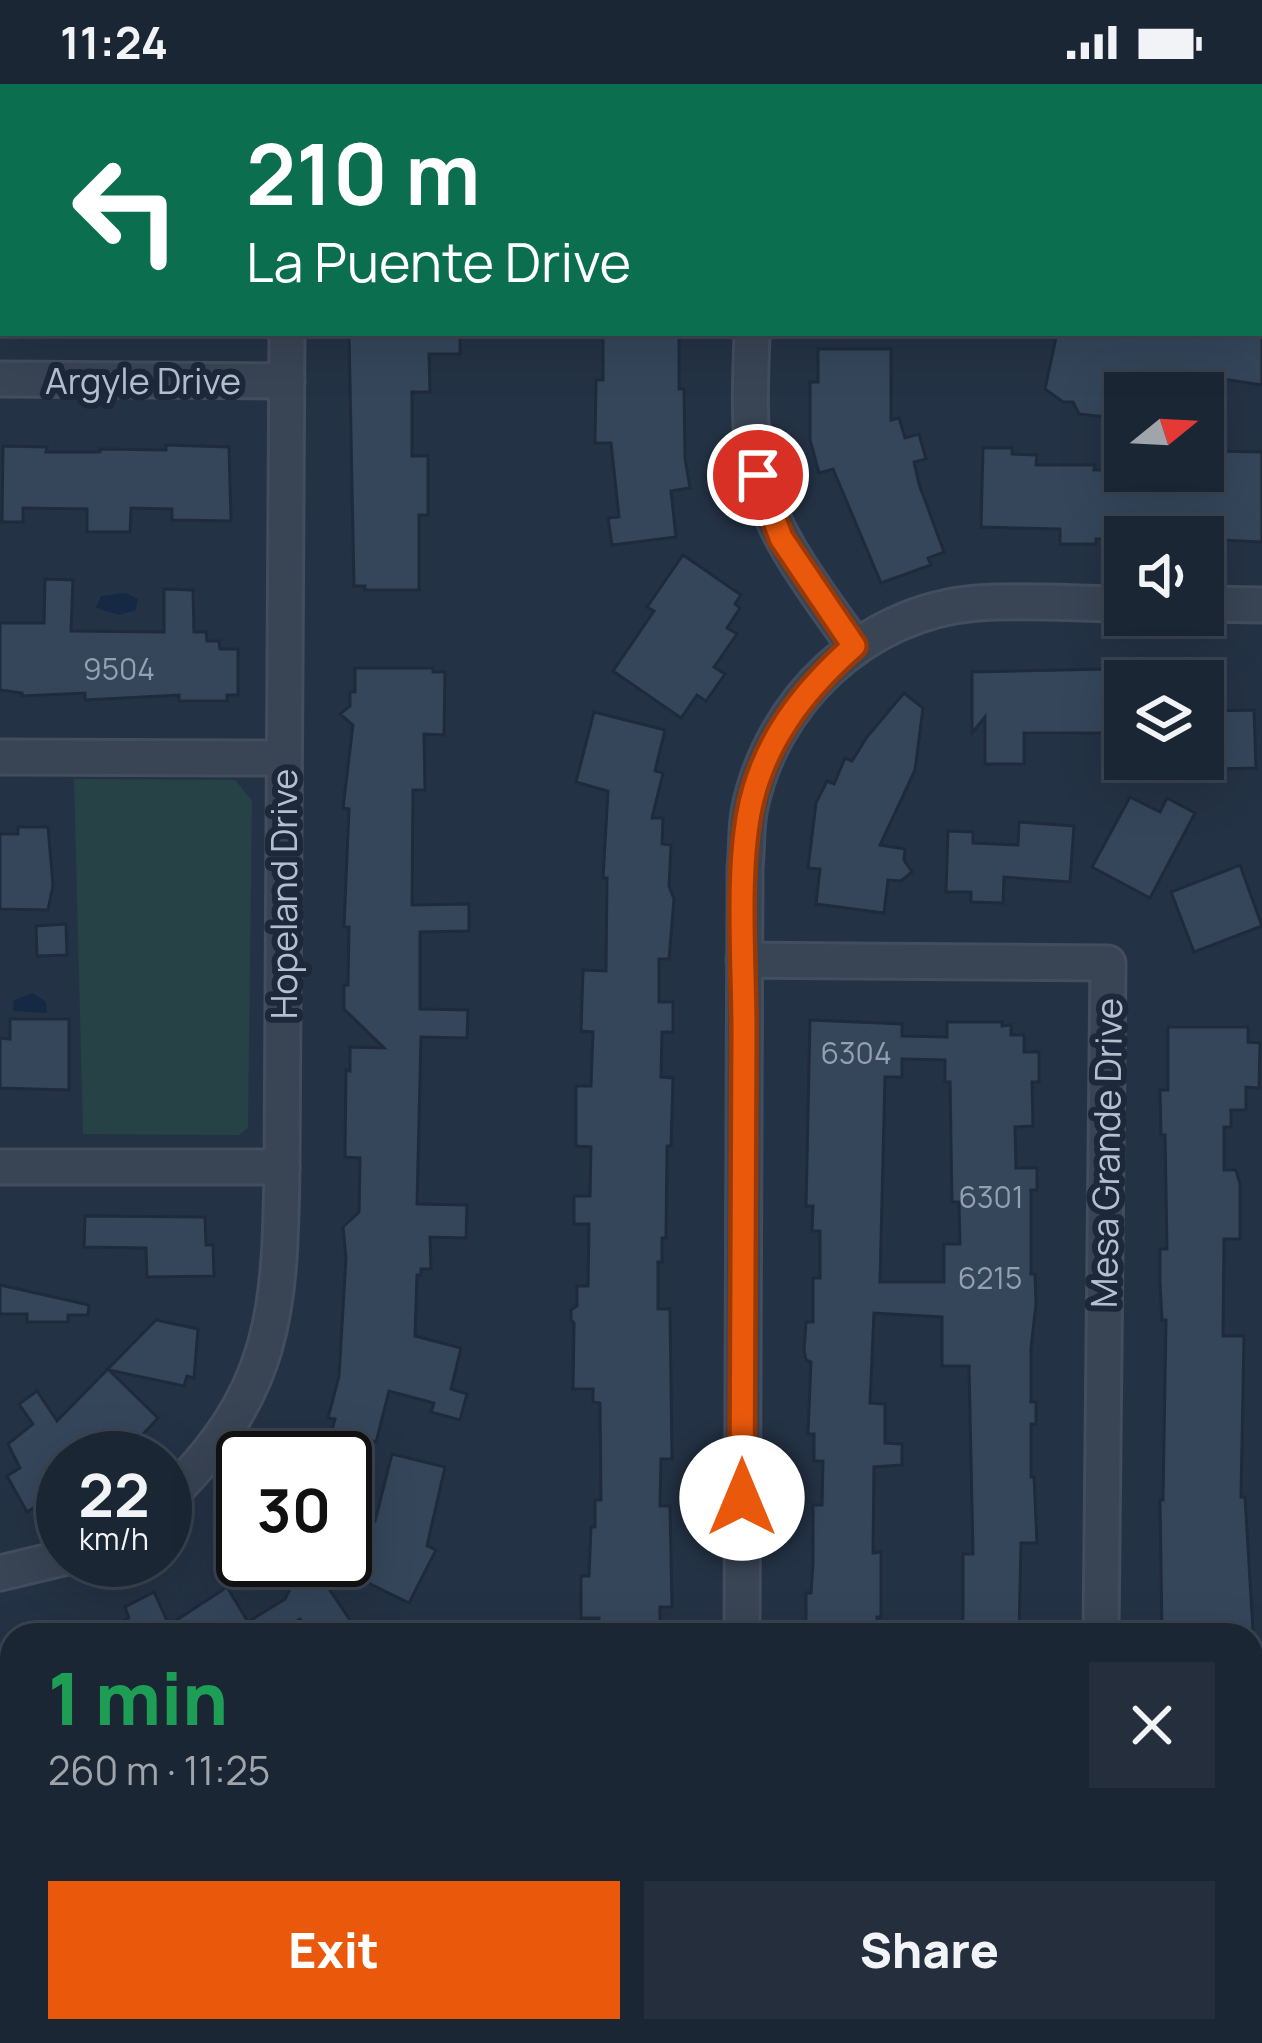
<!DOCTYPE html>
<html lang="en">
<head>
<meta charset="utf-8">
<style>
	:root { --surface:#1b2634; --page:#242e3c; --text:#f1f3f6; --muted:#a0a5ac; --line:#39434f; --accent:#ea580c }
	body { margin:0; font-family:Manrope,sans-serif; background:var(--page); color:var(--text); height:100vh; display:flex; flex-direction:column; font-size:45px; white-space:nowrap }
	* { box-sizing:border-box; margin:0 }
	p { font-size:39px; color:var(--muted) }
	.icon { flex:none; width:66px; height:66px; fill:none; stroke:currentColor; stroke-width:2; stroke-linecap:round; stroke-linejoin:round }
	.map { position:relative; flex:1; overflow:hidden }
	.sheet { position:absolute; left:0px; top:1539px; width:1263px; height:420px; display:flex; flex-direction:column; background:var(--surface); border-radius:36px 36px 0 0; box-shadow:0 12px 48px #0002,0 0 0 3px var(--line) }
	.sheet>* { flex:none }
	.top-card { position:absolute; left:0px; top:0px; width:1263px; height:252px; box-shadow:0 12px 48px #0002,0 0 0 3px var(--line); background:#0b6e4f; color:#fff; overflow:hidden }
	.needle { width:78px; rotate:72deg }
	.fabs { position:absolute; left:1104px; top:288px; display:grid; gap:24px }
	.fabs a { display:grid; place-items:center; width:120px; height:120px; border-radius:0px; background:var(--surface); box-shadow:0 12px 48px #0002,0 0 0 3px var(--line); font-size:60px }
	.speed { position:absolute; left:36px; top:1347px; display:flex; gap:24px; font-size:60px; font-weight:700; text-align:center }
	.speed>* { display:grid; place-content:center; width:156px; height:156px; border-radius:50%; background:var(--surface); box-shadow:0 12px 48px #0002,0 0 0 3px var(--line); line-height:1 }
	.speed small { font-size:30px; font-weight:400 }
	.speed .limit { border:6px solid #111; border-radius:18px; background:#fff; color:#111 }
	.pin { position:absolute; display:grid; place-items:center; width:102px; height:102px; color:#fff; margin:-51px; border:6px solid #fff; border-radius:50%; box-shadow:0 3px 12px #0007 }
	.me { position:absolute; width:132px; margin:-66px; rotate:0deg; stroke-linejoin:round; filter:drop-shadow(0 0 9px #0008) }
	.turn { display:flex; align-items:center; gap:42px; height:252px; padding:0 48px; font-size:54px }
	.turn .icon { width:156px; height:156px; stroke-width:2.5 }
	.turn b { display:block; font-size:84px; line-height:102px }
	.round { display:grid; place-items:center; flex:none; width:126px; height:126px; border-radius:0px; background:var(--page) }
	.summary { display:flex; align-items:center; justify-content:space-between; height:204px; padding:0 48px }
	h1 { font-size:72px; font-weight:800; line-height:90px; color:#1e9e55 }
	.cta { display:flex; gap:24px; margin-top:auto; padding:24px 48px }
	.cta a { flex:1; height:138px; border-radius:0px; background:var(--accent); color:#fff; font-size:48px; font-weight:800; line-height:138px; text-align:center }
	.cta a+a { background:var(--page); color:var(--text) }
	.status { display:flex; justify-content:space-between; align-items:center; height:84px; padding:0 60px; background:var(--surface); direction:ltr }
	.status svg { height:33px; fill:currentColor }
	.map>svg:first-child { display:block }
	.green { fill:#264246 }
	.water { fill:#152945 }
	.building { fill:#35465b; stroke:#1f2b3c; stroke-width:3; fill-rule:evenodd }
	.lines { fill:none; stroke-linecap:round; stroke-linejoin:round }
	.street-casing { stroke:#424d5e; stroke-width:39 }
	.street { stroke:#394454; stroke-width:33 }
	.route-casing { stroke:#983908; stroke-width:30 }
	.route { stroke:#ea580c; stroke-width:21 }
	.labels { text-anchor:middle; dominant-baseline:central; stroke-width:12; stroke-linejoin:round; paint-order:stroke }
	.number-label { font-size:30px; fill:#949fb0 }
	.street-label { font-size:36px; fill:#b6bfce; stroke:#1d293a }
</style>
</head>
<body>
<div class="status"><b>11:24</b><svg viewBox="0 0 49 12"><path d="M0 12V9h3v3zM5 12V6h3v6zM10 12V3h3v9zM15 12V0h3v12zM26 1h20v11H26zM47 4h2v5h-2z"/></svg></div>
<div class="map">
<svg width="1262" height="1959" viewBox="0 0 1262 1959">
	<rect width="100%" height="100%" fill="#243245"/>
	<g class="green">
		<polygon points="74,695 235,696 252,717 248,1044 239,1051 83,1050"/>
		<polygon points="12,1693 12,1947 487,1947 487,1959 0,1959 0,1696"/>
	</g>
	<g class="water">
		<polygon points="126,509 138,515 136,526 119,531 96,524 101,512"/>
		<polygon points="33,909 46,918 47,929 13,927 14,916"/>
	</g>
	<g class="building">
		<polygon points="349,249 460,249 460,270 429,270 430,308 412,308 412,372 428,372 428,431 419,431 419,506 365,506 365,502 354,502"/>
		<polygon points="603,249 679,249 679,305 684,305 685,374 690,404 671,407 676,453 612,461 608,434 619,433 611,359 595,359 596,296 603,296"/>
		<polygon points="1057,249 1262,249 1262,301 1197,291 1195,309 1164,309 1165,298 1116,290 1107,333 1079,330 1073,318 1063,318 1045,305"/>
		<polygon points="818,265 891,265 891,336 899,334 905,354 919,350 926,375 914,378 919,400 944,468 928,474 931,481 881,499 833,385 819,389 810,356 810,298 818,298"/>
		<polygon points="166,361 229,363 231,437 172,436 172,425 131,424 130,448 87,448 87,425 23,424 23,438 2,438 3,362 47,363 46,368 100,368 100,365 166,366"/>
		<polygon points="983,364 1012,364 1012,370 1037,371 1036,381 1095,381 1094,386 1121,386 1121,392 1213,388 1214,367 1262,368 1262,458 1121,451 1121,455 1096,455 1096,460 1060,460 1060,445 981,443"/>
		<polygon points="683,471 741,511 735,520 740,524 727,544 737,550 714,583 725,590 706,617 697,611 681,634 613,587 654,527 647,523"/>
		<polygon points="45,495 73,496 71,547 164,548 164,505 193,506 194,548 206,548 207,557 219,557 220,565 238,565 238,611 227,611 227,617 179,617 179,611 85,616 85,609 22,612 22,609 0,606 0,539 44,539"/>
		<polygon points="355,584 433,584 433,588 445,588 444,651 424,650 425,706 413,706 412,821 469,820 469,847 420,848 420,925 468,926 467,954 421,953 417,1120 467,1121 466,1154 430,1153 431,1185 421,1185 421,1191 417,1191 415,1252 461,1264 451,1305 467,1310 460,1336 431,1328 434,1319 389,1307 376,1358 332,1346 335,1335 328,1334 339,1292 346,1174 343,1143 359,1128 360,1074 345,1073 346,986 350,987 350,963 384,964 344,925 344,901 348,901 349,843 344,843 349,725 343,724 353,641 340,630 350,622 350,608 355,608"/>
		<polygon points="1106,585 1106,591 1125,591 1125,649 1024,649 1024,680 985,680 985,633 972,649 972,588"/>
		<polygon points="904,609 923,624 915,686 880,761 905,765 904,776 912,788 901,797 888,796 884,829 816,820 820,785 808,784 816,719 827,697 834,700 845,674 852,677 867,653"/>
		<polygon points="1254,626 1256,684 1213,685 1213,674 1203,675 1203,635 1211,635 1211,627"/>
		<polygon points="594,628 665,646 655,687 663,689 652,734 663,734 662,760 671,761 669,802 674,815 669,875 659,875 659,918 673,918 673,948 662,948 661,993 673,994 671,1062 667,1062 666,1154 662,1154 662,1178 658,1178 658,1225 670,1225 672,1375 661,1375 660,1422 670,1422 672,1523 660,1523 660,1538 656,1538 652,1551 599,1551 599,1534 581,1534 581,1492 589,1492 591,1443 595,1443 595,1416 601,1416 600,1319 593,1318 593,1305 573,1305 574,1239 571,1236 571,1226 577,1222 577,1202 588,1202 589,1140 574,1140 574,1112 590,1112 591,1063 576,1062 576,1002 591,1002 593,948 581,947 583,886 606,887 607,794 603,794 608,707 576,698"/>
		<polygon points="1130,713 1160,728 1167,714 1195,729 1150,814 1092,783"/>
		<polygon points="1019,738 1074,742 1070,798 1004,793 1003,819 971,818 971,808 946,808 948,747 973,748 973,759 1018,761"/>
		<polygon points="18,743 48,743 53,801 48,826 0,825 0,750 18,750"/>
		<polygon points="1240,781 1262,842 1194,868 1171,808"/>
		<polygon points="66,840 67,871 37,872 36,842"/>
		<polygon points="10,935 69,935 69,1006 0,1004 0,954 10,955"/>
		<path d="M810,936l92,4v12l45,1v-15h55v4l9,-1v10h13v17h15v30h-7l1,44 -18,1 1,41h21v22h-6v84h4l1,30 -5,44v54h5v22h-5v53h3l3,66h-16l-2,92h-56v-81h10l-4,-188h-27v-49l-68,-4 -4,90 15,1v39l17,1v21l-28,2 -1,86 8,-1v65h-4v18h-71v-42h5l2,-29v-59h9l1,-44h-9v-27h-6l3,-72 -5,-2 -2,-10 2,-28h7v-44h7v-47h-8l1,-25h-7zM902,975l43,1v22h5l2,120h7l1,42h-16v38h-64l5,-205h17z"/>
		<polygon points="1168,943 1248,943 1248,958 1260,959 1259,1004 1246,1003 1246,1026 1231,1026 1231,1043 1224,1043 1224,1086 1236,1086 1240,1100 1240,1155 1224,1155 1223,1252 1244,1252 1241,1413 1245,1413 1253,1547 1162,1547 1160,1416 1163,1416 1166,1236 1162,1236 1160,1198 1160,1165 1167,1165 1165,1051 1161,1051 1160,1006 1168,1006"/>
		<polygon points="85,1132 205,1133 206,1161 213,1161 214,1192 147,1193 146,1164 84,1163"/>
		<polygon points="0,1201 89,1221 88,1231 68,1231 68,1238 27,1238 27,1230 0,1230"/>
		<polygon points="156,1236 198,1245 194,1294 187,1292 184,1302 109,1286 158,1334 134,1360 128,1354 109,1374 63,1374 63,1404 27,1428 7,1392 20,1384 8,1360 33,1340 19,1320 37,1307 57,1337"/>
		<polygon points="392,1370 445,1383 427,1462 436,1466 409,1519 340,1485 360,1441 365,1443 369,1434 375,1437"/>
		<polygon points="315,1484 360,1551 309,1551 300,1535 273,1551 94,1551 129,1534 125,1523 154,1508 169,1541 227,1503 248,1538 285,1515 294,1498"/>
	</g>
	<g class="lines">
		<defs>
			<g id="street">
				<polyline points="753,0 753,3"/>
				<polyline points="289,3 289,0"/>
				<polyline points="1260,140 1262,140"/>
				<path d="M752,249c-1,40 -4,82 2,123 11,73 59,130 100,189"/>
				<polyline points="0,295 287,297"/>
				<polyline points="1203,520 1262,521"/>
				<polyline points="0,673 283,674"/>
				<polyline points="744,876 1108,879 1101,1551"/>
				<polyline points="0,1083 282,1083"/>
				<polyline points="218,1358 243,1387"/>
				<path d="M165,1416c111,-107 115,-187 117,-333l5,-834"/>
				<polyline points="0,1489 63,1474"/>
				<path d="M742,1551l3,-767c2,-18 1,-38 4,-56 21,-110 115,-200 228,-209 49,-4 99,1 148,1"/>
				<polyline points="740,1959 740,1947"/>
				<polyline points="1097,1959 1097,1947"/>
			</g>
		</defs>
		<use href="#street" class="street-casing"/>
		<use href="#street" class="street"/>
	</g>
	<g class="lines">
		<defs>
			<path id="route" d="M742,1414c1,-155 1,-311 2,-466 0,-66 -7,-156 5,-219 13,-70 54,-122 105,-167l-73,-108 -23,-63"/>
		</defs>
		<use href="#route" class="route-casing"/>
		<use href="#route" class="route"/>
	</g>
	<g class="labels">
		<g class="number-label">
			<text x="119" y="584">9504</text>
			<text x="856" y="968">6304</text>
			<text x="991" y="1112">6301</text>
			<text x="990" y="1193">6215</text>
		</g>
		<g class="street-label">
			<text x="143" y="296">Argyle Drive</text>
			<text transform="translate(283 810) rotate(-90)">Hopeland Drive</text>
			<text transform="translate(1106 1069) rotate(-89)">Mesa Grande Drive</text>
		</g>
	</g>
</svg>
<div class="fabs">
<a><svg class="needle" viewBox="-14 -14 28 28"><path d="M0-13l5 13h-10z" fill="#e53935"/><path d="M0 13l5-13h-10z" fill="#a0a5ac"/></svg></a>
<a><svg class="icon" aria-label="sound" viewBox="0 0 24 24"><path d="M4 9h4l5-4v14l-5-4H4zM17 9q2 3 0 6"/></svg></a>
<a><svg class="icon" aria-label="layers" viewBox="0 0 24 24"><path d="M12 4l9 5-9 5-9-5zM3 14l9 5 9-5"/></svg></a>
</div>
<div class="speed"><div>22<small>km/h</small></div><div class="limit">30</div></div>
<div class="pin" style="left:758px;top:391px;background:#d93025"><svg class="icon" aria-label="arrive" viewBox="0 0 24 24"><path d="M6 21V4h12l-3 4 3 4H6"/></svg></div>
<svg class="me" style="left:742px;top:1414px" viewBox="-20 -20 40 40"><circle r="19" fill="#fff"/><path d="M0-13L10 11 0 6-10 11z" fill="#ea580c"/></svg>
<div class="top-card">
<div class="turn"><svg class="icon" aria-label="left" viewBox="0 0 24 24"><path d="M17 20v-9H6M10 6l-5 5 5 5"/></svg><div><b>210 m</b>La Puente Drive</div></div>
</div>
<section class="sheet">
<div class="summary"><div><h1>1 min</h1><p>260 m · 11:25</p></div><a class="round"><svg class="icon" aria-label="close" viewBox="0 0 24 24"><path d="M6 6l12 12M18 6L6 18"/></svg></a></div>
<div class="cta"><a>Exit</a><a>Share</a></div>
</section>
</div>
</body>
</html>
